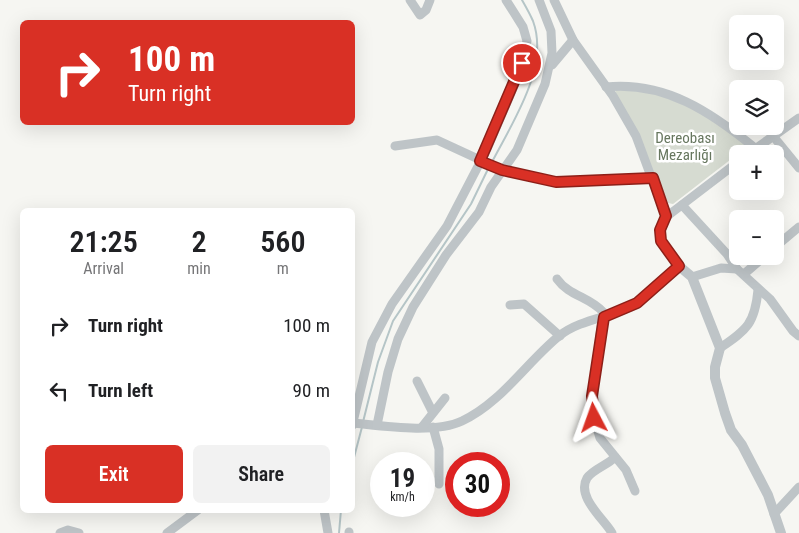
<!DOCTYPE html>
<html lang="en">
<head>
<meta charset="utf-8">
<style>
	:root { --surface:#fff; --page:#f2f2f2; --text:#202124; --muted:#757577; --accent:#d93025 }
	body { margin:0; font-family:"Roboto Condensed",sans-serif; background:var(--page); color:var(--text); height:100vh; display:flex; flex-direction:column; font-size:19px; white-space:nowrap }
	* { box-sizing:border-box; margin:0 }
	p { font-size:16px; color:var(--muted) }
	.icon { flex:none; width:28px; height:28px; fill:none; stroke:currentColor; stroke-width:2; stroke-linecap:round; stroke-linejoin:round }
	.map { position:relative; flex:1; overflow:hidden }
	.details { position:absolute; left:20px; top:208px; width:335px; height:305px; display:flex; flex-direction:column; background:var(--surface); border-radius:8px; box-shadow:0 5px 20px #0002 }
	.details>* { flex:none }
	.top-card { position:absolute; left:20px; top:20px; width:335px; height:105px; border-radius:8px; box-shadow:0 5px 20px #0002; background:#d93025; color:#fff; overflow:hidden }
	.controls { position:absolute; left:729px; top:15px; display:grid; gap:10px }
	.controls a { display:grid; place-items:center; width:55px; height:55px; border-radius:8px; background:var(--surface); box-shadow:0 5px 20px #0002; font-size:25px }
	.speed { position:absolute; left:370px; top:452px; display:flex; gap:10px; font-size:25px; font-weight:700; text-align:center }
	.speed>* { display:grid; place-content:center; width:65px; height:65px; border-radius:50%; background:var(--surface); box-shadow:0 5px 20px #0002; line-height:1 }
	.speed small { font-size:12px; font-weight:400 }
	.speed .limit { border:8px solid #d22; background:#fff; color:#111 }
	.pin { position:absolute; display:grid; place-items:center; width:42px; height:42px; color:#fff; margin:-21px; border:2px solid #fff; border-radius:50%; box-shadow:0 1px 5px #0007 }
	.me { position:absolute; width:55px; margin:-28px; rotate:356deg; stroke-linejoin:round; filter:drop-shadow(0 0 4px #0008) }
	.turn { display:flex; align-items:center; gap:18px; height:105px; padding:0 25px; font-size:22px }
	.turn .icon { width:65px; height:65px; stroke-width:2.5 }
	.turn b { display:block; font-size:35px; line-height:42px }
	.eta { display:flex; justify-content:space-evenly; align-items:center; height:85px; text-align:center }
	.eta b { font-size:30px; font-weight:600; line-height:35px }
	.action { display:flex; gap:10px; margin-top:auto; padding:10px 25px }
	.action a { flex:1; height:58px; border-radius:8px; background:var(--accent); color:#fff; font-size:20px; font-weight:600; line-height:58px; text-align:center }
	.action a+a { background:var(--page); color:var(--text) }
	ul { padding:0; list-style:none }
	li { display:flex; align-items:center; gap:15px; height:65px; padding:0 25px }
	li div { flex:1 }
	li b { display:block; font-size:19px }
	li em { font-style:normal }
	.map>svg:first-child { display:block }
	.green { fill:#d6dbd1 }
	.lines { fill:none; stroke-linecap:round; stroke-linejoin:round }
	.stream { stroke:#b5c5c7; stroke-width:2 }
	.minor { stroke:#bec4c7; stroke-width:9 }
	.tertiary { stroke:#bec4c7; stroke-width:10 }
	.route-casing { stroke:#8d1f18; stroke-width:12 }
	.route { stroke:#d93025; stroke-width:9 }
	.labels { text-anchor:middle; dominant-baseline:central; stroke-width:5; stroke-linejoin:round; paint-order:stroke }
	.park-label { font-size:15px; fill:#67775f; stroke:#fff }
</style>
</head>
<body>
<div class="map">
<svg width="799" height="533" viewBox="0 0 799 533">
	<rect width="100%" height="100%" fill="#f6f6f2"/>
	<polygon class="green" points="619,86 652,92 704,113 748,146 673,204 668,203 615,92"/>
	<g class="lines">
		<g class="stream">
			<path d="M492,162c20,-39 58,-95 41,-141 -3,-7 -7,-14 -11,-21"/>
			<polyline points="363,422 378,362 393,321 471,204 489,167"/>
			<polyline points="352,465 362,427"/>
			<polyline points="339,533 341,510"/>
		</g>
		<g class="minor">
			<polyline points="410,0 420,15 426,10 430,0"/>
			<polyline points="554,0 573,40 613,96 636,136 666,217 738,162"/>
			<polyline points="552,65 573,40"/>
			<path d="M606,87c59,-6 105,25 149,61"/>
			<polyline points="773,136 799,168"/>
			<polyline points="395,146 437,140 502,170 557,182 653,178"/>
			<polyline points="748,154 799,118"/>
			<polyline points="682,205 727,254 737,269 770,299 793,331 799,336"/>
			<polyline points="775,247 799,227"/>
			<polyline points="744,274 765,256"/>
			<polyline points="692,277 721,268 737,269"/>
			<path d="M557,279c12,17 33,18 46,33l-11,84 2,22 6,20 26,32 9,21"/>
			<polyline points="510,305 524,304 560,336"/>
			<path d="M720,348c27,-18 35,-25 38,-58"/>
			<polyline points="417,381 432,411"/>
			<path d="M353,423c30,3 82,11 109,-2 39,-18 65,-59 97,-85 23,-18 53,-18 77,-32 16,-10 28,-27 43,-38"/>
			<polyline points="377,425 388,372 398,339 413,307 446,255 479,212 491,187 517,150 545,84 552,53 551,31 539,0"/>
			<polyline points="352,426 372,342 392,304 447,226 487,149 517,79 527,41 523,27 506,0"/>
			<polyline points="422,427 445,398"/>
			<polyline points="433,427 439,449 439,484"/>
			<polyline points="324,510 328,533"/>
			<polyline points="774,514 799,487"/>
			<polyline points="349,532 349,533"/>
			<polyline points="60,533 68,530 79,533"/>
			<polyline points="167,533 198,510"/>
			<path d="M612,533c-8,-14 -36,-36 -25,-55 6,-9 21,-13 28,-21"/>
		</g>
		<polyline class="tertiary" points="666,217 660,231 661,241 679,266 692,277 720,348 715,367 715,378 725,413 731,430 742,445 768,495 781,533"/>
	</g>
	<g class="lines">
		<defs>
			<polyline id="route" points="522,63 480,161 502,170 556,182 653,178 666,216 660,230 661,241 679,266 637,303 604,317 592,396 594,418"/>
		</defs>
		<use href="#route" class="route-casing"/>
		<use href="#route" class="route"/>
	</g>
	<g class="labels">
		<g class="park-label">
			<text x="685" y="138">Dereobası<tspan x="685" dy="17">Mezarlığı</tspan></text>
		</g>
	</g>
</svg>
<div class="controls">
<a><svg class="icon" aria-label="search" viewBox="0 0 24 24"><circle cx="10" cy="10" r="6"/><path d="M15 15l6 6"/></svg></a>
<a><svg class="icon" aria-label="layers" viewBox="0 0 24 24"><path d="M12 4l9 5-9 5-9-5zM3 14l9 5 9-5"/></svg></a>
<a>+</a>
<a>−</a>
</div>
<div class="speed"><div>19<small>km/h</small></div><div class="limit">30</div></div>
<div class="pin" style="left:522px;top:63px;background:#d93025"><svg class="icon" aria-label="arrive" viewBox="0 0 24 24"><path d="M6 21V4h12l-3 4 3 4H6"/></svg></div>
<svg class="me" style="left:594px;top:418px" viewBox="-20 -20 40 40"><path d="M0-17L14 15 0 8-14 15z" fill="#d93025" stroke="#fff" stroke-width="4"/></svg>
<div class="top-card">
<div class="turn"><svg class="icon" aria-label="right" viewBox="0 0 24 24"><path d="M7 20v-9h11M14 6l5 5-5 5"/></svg><div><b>100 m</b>Turn right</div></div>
</div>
<section class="details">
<div class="eta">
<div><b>21:25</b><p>Arrival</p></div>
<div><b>2</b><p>min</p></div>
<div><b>560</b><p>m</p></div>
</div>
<ul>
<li><svg class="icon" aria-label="right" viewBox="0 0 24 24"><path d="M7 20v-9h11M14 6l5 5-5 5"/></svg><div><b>Turn right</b></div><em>100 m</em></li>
<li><svg class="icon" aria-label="left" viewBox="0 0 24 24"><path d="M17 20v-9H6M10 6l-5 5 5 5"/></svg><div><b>Turn left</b></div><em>90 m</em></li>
</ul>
<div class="action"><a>Exit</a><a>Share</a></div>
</section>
</div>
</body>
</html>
